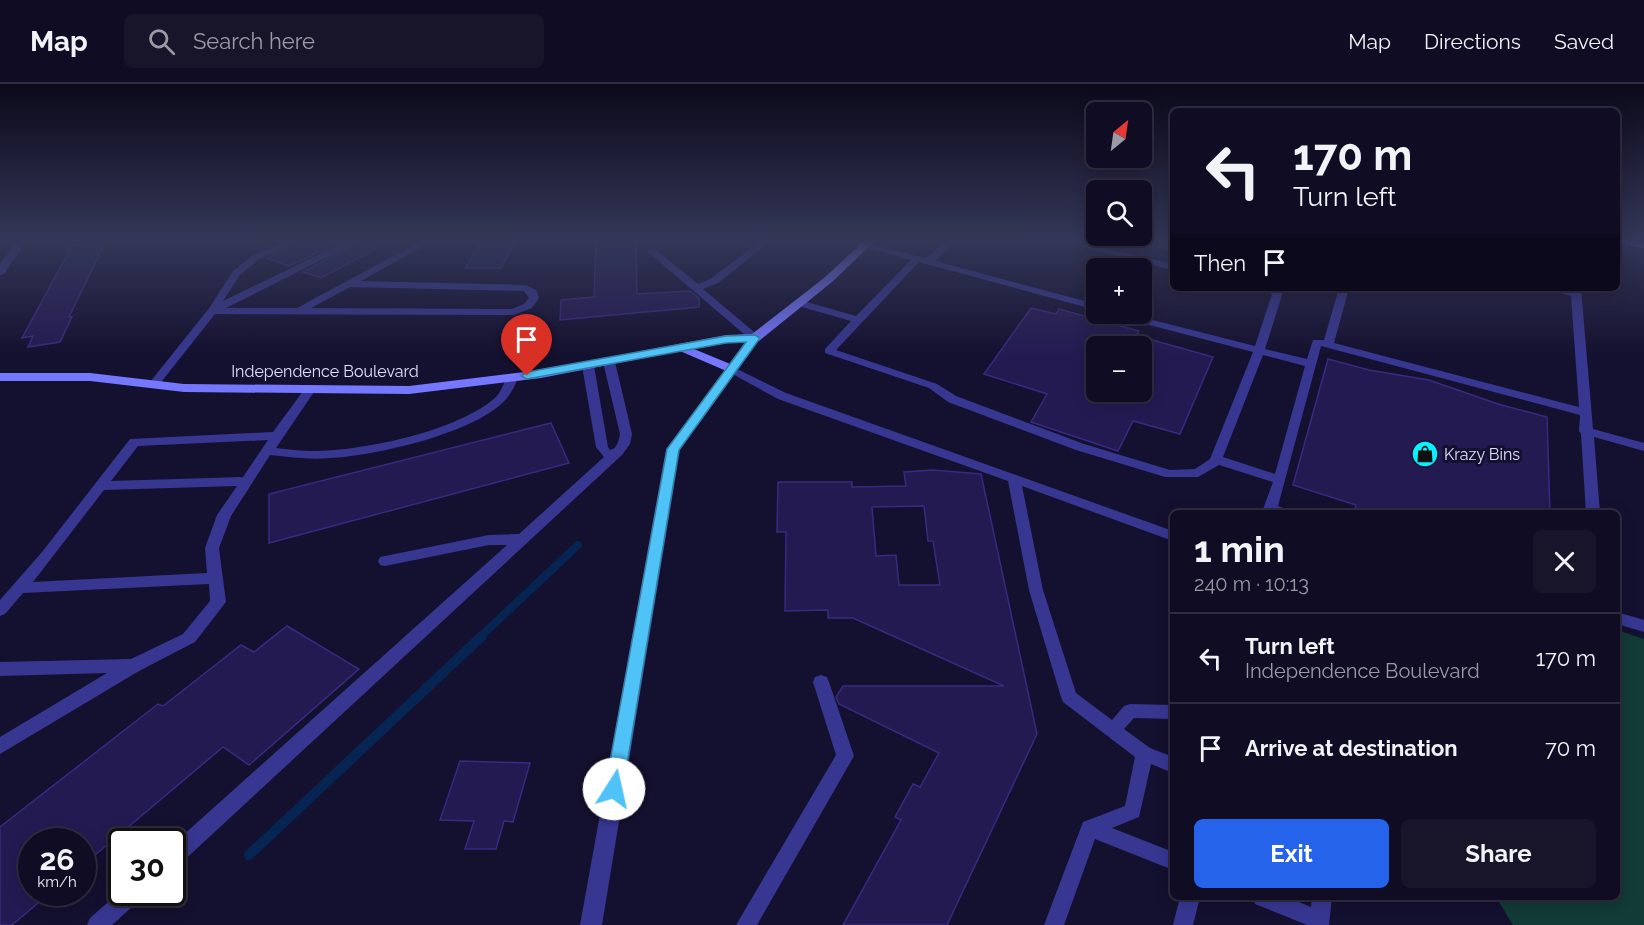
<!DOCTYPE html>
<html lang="en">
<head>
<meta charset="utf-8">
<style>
	:root { --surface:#0f0c23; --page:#18152b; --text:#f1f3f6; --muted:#9b9ba6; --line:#2f2c41; --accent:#2563eb }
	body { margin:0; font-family:Raleway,sans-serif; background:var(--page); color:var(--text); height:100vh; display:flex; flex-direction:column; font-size:22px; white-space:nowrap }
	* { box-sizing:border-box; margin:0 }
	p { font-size:20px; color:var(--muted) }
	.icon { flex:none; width:33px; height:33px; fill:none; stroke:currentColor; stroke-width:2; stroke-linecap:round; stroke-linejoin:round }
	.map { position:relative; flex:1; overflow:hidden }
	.drawer { position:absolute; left:1170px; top:426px; width:450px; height:390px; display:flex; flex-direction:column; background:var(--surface); border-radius:9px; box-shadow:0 3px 15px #0003,0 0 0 2px var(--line) }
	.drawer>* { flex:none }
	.top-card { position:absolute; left:1170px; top:24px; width:450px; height:183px; border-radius:9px; box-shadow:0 3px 15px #0003,0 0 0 2px var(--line); background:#0f0c23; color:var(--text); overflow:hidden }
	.needle { width:39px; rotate:29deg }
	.fabs { position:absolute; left:1086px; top:18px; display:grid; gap:12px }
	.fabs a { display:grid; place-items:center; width:66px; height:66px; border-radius:9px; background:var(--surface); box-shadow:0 3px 15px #0003,0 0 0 2px var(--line); font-size:30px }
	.speed { position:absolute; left:18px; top:744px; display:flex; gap:12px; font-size:30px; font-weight:700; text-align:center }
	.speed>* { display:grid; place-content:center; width:78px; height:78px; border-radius:50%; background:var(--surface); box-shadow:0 3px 15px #0003,0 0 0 2px var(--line); line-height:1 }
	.speed small { font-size:15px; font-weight:400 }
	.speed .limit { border:3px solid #111; border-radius:9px; background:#fff; color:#111 }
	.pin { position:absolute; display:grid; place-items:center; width:51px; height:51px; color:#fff; margin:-62px -26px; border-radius:50% 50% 50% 0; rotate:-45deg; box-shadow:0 0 6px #0007 }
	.pin .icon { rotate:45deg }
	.me { position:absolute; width:66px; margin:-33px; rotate:10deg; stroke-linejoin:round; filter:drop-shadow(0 0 4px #0008) }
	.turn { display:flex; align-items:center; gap:21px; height:126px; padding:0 24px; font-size:27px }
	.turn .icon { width:78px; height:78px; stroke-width:2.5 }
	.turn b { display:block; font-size:42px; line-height:51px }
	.then { display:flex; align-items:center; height:57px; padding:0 24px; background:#0003; gap:12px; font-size:22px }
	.round { display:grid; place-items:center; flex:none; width:63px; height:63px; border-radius:9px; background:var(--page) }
	.overview { display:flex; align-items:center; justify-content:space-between; height:102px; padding:0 24px }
	h1 { font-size:36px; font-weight:700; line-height:45px }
	.button { display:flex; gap:12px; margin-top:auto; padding:12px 24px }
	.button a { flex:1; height:69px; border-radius:9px; background:var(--accent); color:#fff; font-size:24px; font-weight:700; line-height:69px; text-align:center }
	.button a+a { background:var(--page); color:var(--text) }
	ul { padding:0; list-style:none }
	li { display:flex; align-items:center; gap:18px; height:90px; padding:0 24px; border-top:2px solid var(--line) }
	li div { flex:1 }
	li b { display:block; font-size:22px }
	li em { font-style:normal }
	header { display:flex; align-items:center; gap:36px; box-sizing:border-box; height:84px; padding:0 30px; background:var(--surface); border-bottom:2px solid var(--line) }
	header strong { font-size:28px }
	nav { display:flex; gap:33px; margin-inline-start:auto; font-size:21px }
	.search { width:420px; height:54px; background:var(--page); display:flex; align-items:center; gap:15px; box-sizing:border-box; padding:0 21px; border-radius:9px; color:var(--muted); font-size:22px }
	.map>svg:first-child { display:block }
	.green { fill:#123a37 }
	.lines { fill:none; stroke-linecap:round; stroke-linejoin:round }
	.stream-far1 { stroke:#062552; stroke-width:8 }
	.stream { stroke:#062552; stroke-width:10 }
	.building { fill:#231a52; stroke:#382a80; stroke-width:1.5; fill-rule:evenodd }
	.lane { fill:#373792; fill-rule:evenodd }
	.street { fill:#373792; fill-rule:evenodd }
	.secondary { fill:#7577ff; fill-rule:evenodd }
	.route { fill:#4fc3f7; stroke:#337fa1; stroke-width:1.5 }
	.labels { text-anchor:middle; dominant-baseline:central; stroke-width:6; stroke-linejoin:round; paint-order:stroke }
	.street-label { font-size:16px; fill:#e0deff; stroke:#14102f }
	.poi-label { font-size:16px; fill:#e0deff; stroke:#14102f; text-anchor:start }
</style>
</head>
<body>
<header>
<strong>Map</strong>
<div class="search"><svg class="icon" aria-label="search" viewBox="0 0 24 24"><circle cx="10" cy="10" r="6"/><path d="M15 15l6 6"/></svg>Search here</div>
<nav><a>Map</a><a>Directions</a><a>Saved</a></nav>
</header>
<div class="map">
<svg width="1644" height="841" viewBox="0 0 1644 841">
	<rect width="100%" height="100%" fill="#14102f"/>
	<polygon class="green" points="1617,546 1644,555 1644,841 1513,841 1496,813 1617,813"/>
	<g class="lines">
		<polyline class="stream-far1" points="480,553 578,461"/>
		<polyline class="stream" points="249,771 482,552"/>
	</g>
	<g class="building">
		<polygon points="301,156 345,156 289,182 267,174"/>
		<polygon points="363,156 392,156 321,194 303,188"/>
		<polygon points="482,156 516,156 501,184 465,184"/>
		<polygon points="596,156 636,156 637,210 690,207 699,214 699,223 560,236 561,216 594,213"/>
		<polygon points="106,157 69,233 72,233 60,258 28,263 33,252 22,254 72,162"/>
		<polygon points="1031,224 1056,230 1059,225 1139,247 1131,262 1096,262 1096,308 1142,308 1142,253 1213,273 1180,350 1133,337 1118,367 1031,338 1047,310 984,290"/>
		<polygon points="1328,275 1369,286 1429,296 1498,320 1547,333 1550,429 1354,429 1356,421 1293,401"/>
		<polygon points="551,339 569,379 269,459 269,410"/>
		<path d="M933,386l48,4 56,260 -90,191h-104l58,-105 -6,-3 18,-33 7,3 19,-34 -100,-49 -3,-7 7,-11h161l-151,-68h-25v-8l-43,1 1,-79h-9l1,-50h74v5l54,-1 -2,-14zM924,422l4,35h5l7,44h-41l-3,-30 -20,1 -4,-49z"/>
		<polygon points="287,542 359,585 249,681 223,663 82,782 82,758 32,758 32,808 51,808 12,841 0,841 0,743 158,620 163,622 241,561 254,568"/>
		<polygon points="460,677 530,679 513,738 504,737 496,765 465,765 474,737 440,736"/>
	</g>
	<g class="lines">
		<g class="lane">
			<path d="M287,156h12l-41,20 -18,15 -17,26 126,-61h12l-135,68h71l126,-68h11l-73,41 165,4 10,5 3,8 -7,10 -18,7 -299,-1 -57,72h-8l-2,-2 2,-2 60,-75 23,-36 19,-15zM350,203l174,4 5,7 -5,6 -12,5 -201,-1z"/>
			<polygon points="762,156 772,156 718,199 703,205 759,252 759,256 751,256 647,167 655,165 698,200 710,195"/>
			<path d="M947,156h10l-22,21 161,43v6l-177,-48 -83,88 101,34 19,12 128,48 86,26 25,-1 15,-10 43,-107 -138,-36 -1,-2h15l126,32 17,-52 -17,-6h19l9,4 -18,57 42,10 6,-19h11l15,-52h10l-15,55 245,64 -8,-111 -28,-8 28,2v-2h10l12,141 51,14v8l-50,-14 6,76h-14l-5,-79 -2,-3 1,-16 -259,-69 -43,160 11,4 2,3 -26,-1 -2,-3 10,-27 -54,-17 -21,12h-33l-89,-27 -128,-48 -19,-14 -104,-35v-4l26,-28 -56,-16v-4h8l53,15 55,-56 -48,-13v-4l63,15zM1263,271l42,11 -30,108 -52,-17z"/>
			<polygon points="1054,156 1069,156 1173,180 1173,186"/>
			<polygon points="1159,156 1167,156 1166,159 1173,161 1173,167 1157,163 1155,161"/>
			<path d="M609,275l6,3 17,72 -2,10 -8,11 -443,410 -7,2v-22l335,-300h-18l-104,21 -5,-1 -2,-4 2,-4 109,-22 30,-1 85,-77 -8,-10 -14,-81 2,-2h8l2,2 14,81 2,3c7,-1 9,-10 10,-16l-17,-72z"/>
			<polygon points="731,282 786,309 1173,447 1173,457 1022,402 1043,506 1076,609 1112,636 1124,622 1130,620 1173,621 1173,635 1134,634 1124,645 1150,664 1173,673 1173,689 1151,680 1139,733 1112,744 1173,768 1173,786 1095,755 1064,841 1044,841 1083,738 1125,722 1135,673 1063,618 1061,613 1029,506 1008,397 778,315 727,287 727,283"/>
			<path d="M512,291l6,3c-3,7 -6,14 -11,20 -29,35 -133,58 -177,60 -20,2 -39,-1 -60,-3l-39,61 -12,32 7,54 -31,40 -56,29 -139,83v-17l107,-64 -107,3v-14l131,-3 52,-25 27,-33 -1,-17 -186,9 -18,21 -5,2v-16l42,-48 88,-113 143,-7 33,-45 4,-2 6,4 -40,59c12,1 24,3 37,3 50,0 147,-20 184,-55 5,-6 7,-14 11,-20zM268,356l-25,37 -132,4 27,-35zM237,402l-20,29 -12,33 2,25 -174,9 71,-92z"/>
			<polygon points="1617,528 1644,536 1644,548 1617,540"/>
			<polygon points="821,591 827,593 829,598 854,672 757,841 736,841 836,671 813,598 815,593"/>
			<polygon points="122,806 122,808 144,808 141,815 112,841 87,841 90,834"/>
			<polygon points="1180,813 1200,813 1193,841 1173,841"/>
			<polygon points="1252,813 1287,813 1311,823 1312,813 1332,813 1329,841 1307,841 1255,820"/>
		</g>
		<g class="street">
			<polygon points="17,156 27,156 4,190 0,191 0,180"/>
			<polygon points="755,250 761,254 680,366 602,841 580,841 666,365 751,251"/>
		</g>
		<g class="secondary">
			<polygon points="865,156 876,156 832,198 759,257 726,259 694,265 735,282 737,285 735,288 731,289 680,267 541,294 409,310 184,308 90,297 0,297 0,289 90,289 184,300 409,302 541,286 726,251 752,250 824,194"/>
			<polygon points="1617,156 1644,158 1644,164 1617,159"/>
		</g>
	</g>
	<linearGradient id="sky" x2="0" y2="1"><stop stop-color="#0b091a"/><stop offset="0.57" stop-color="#343758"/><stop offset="1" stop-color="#343758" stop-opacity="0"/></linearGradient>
	<rect width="1644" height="273" fill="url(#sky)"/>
	<polygon class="route" points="755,251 760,254 679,366 623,705 621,711 614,714 608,711 605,705 667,365 746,258 726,259 527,295 521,292 527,288 726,252"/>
	<defs>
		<symbol id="shop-disc" viewBox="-11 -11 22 22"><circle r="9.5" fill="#0af0ff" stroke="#14102f"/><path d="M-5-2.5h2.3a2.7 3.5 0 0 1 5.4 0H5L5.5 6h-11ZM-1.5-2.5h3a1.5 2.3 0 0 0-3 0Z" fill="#111"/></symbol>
	</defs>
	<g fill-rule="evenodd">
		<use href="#shop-disc" x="1410" y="355" width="30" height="30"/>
	</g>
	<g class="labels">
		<g class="street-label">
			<text x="325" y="287">Independence Boulevard</text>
		</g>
		<g class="poi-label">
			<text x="1444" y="370">Krazy Bins</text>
		</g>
	</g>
</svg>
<div class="fabs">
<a><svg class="needle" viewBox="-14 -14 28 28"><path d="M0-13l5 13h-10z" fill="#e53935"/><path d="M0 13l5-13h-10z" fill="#9b9ba6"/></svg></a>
<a><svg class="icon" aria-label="search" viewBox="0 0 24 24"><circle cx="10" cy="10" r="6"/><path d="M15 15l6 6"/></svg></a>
<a>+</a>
<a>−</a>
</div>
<div class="speed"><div>26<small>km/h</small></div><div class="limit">30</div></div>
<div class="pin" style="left:527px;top:292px;background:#d93025"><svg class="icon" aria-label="arrive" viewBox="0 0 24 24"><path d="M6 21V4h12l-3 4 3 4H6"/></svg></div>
<svg class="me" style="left:614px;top:705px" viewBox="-20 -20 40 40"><circle r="19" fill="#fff"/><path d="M0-13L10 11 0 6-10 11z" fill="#4fc3f7"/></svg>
<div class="top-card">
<div class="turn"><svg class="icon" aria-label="left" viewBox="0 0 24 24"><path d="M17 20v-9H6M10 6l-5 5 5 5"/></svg><div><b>170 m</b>Turn left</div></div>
<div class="then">Then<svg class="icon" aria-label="arrive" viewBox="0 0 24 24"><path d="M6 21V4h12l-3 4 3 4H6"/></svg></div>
</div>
<section class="drawer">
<div class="overview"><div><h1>1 min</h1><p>240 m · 10:13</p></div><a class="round"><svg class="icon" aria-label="close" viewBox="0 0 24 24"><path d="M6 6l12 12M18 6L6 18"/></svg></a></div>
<ul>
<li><svg class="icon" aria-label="left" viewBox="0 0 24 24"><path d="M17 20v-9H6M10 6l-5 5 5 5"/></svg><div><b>Turn left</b><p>Independence Boulevard</p></div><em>170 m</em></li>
<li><svg class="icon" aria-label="arrive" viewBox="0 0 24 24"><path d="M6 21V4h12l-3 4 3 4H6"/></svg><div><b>Arrive at destination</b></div><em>70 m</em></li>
</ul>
<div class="button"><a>Exit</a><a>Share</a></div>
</section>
</div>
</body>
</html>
